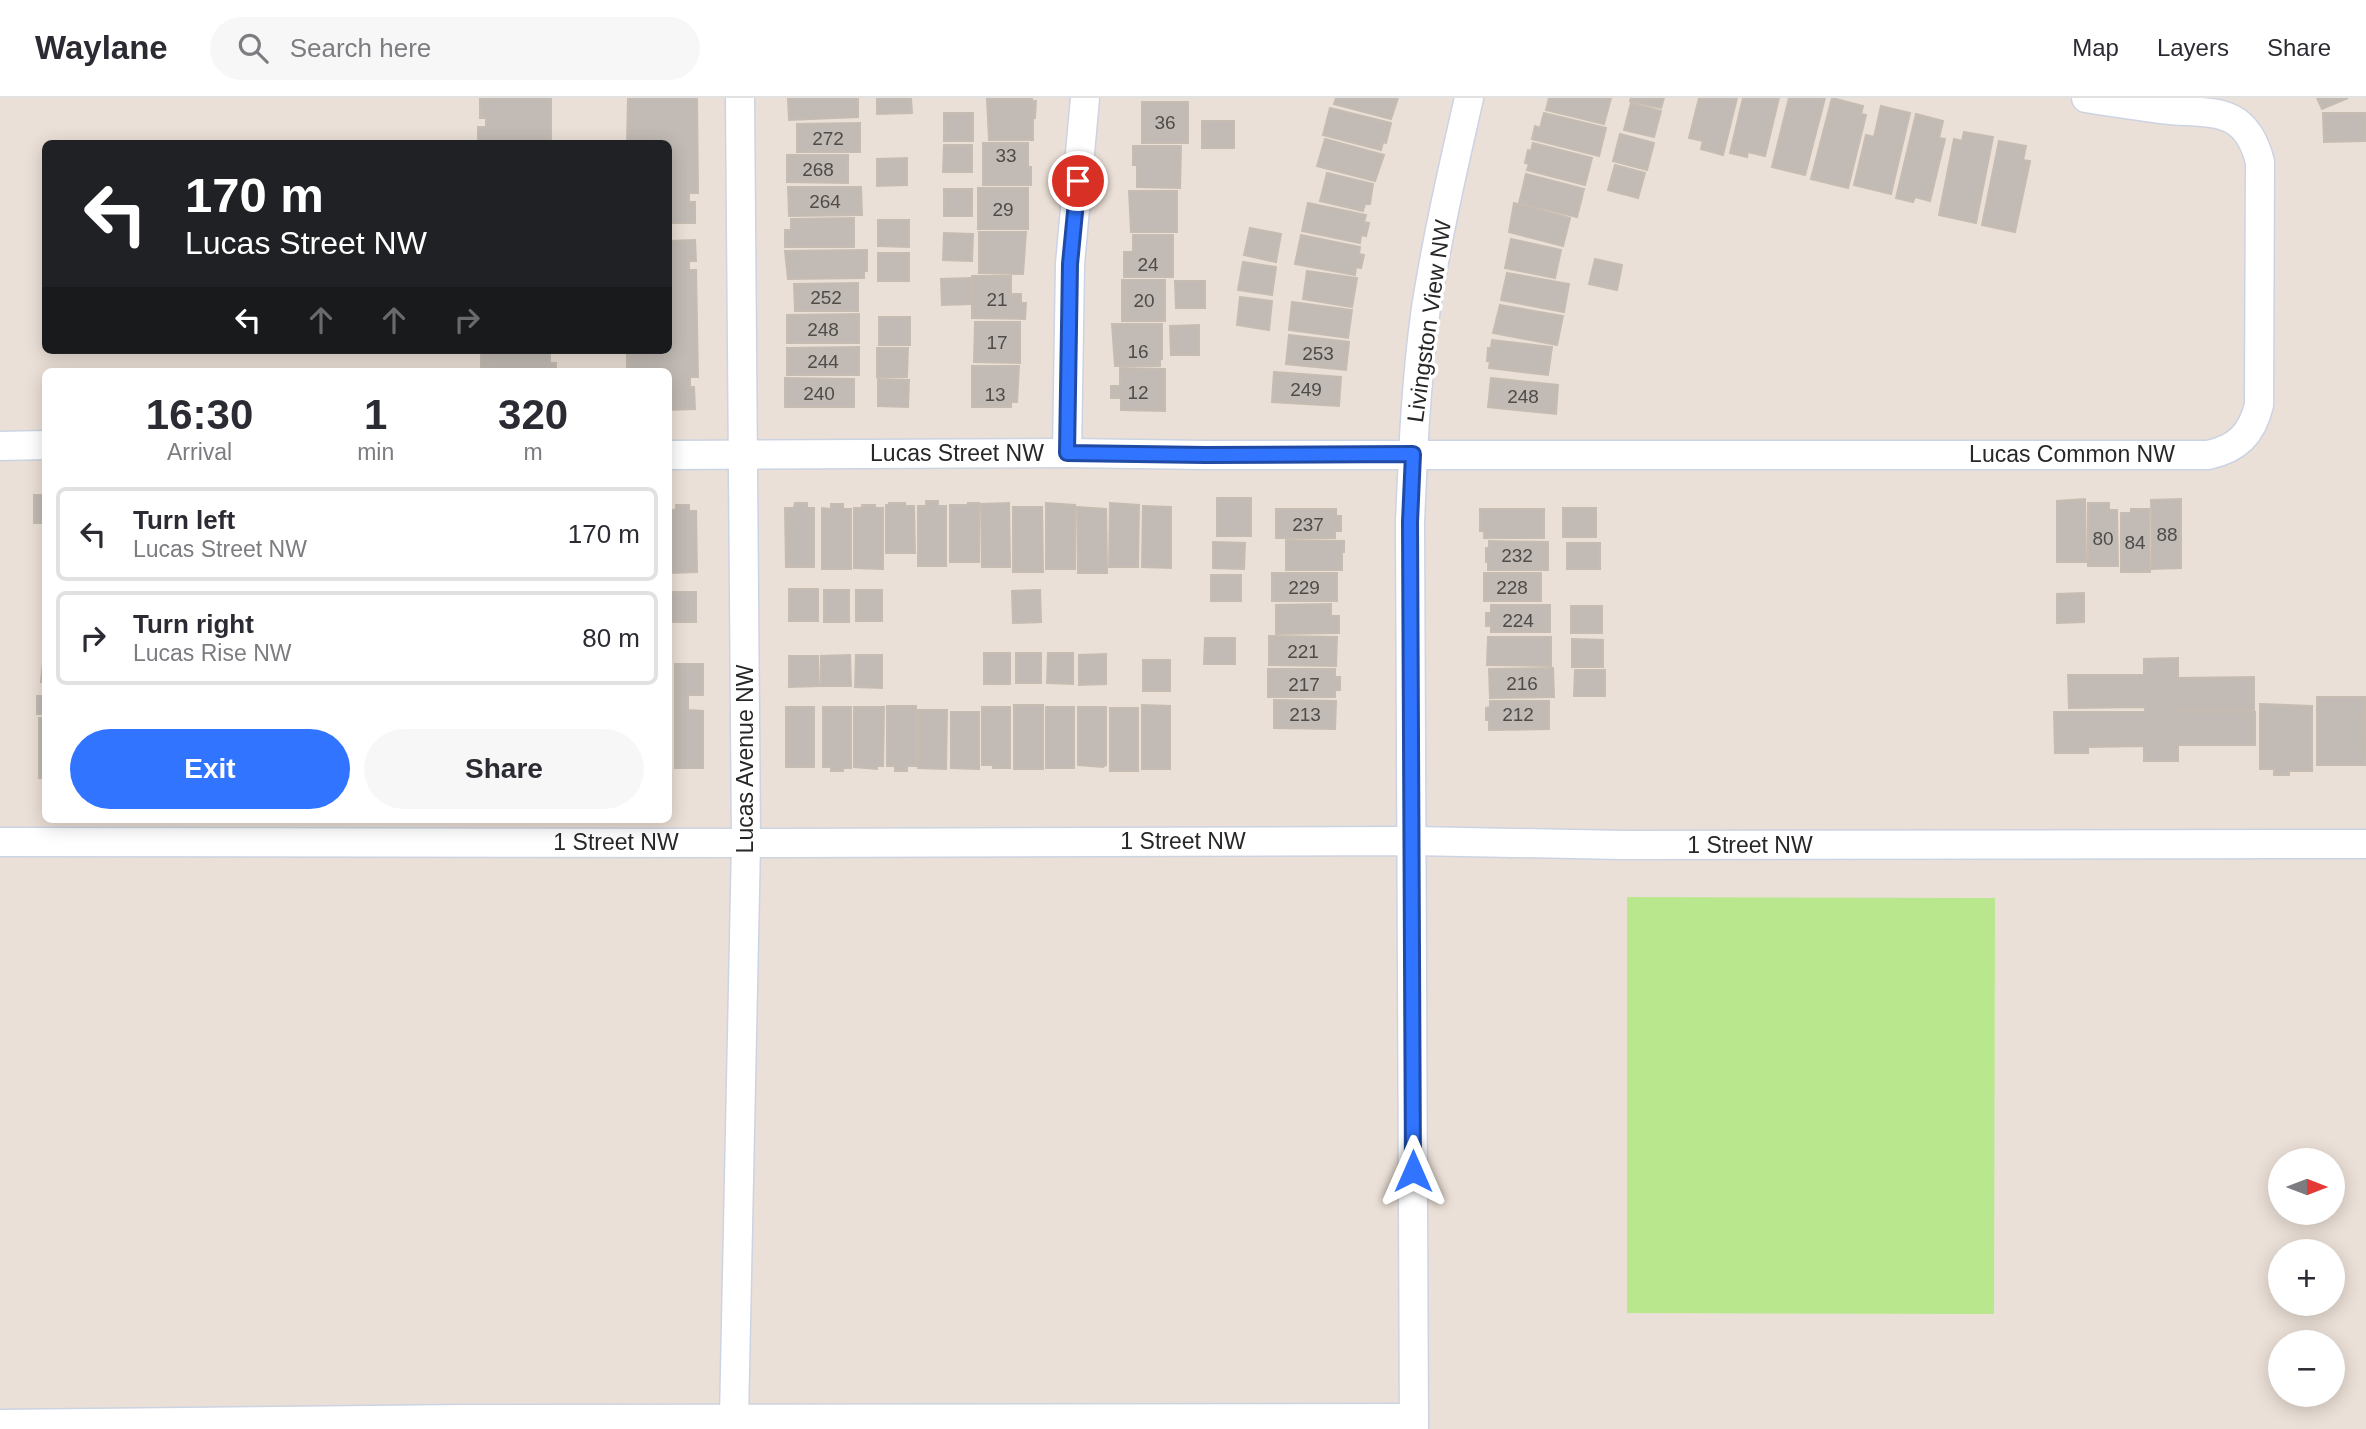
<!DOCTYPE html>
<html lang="en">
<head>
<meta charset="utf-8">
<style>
	:root { --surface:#fff; --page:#f7f7f7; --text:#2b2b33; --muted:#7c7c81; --line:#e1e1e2; --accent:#3074ff }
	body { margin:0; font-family:Helvetica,sans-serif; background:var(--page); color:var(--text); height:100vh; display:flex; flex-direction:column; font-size:26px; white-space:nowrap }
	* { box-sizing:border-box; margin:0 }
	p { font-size:23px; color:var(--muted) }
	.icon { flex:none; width:38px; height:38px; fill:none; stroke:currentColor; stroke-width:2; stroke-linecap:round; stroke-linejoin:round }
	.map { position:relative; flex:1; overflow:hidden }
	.sheet { position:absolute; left:42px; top:270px; width:630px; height:455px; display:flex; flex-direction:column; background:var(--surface); border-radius:10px; box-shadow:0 4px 18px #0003 }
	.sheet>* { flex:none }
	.top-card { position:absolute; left:42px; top:42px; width:630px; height:214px; border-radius:10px; box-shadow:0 4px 18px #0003; background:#202124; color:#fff; overflow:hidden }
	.needle { width:46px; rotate:90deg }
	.controls { position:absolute; left:2268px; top:1050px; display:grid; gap:14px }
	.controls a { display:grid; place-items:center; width:77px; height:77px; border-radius:50%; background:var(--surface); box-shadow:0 4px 18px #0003; font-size:35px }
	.pin { position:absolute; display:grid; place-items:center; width:60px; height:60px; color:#fff; margin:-30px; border:4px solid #fff; border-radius:50%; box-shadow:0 2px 7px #0007 }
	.me { position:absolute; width:77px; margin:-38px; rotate:0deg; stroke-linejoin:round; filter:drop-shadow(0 0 5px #0008) }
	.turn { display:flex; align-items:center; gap:24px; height:147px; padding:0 28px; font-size:32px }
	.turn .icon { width:91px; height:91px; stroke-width:2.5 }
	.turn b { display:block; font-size:49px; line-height:60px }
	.lanes { display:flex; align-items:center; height:66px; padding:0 28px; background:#0003; justify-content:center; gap:35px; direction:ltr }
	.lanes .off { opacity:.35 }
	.eta { display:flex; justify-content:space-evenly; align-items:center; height:119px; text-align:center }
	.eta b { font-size:42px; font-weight:700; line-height:49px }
	.cta { display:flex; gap:14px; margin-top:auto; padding:14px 28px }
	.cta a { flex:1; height:80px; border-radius:42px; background:var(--accent); color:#fff; font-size:28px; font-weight:700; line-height:80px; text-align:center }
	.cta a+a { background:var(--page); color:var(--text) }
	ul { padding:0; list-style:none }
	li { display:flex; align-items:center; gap:21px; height:94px; margin:0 14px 10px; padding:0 14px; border:4px solid var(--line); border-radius:10px }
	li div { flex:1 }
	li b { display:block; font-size:26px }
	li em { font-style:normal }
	header { display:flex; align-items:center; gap:42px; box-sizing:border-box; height:98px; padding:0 35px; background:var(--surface); border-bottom:2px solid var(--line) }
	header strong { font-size:33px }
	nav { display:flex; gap:38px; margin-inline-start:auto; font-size:24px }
	.search { width:490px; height:63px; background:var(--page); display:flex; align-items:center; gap:18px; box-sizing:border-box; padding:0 24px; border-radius:38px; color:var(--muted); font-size:26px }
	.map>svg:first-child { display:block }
	.green { fill:#b9e78e }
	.building { fill:#c2bab4; stroke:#c6bcb1; stroke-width:2 }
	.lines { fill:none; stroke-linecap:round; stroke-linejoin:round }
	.street-casing { stroke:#ccd3e2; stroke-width:31 }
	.street { stroke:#fff; stroke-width:28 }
	.route-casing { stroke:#1f4ba6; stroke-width:18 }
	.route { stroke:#3074ff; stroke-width:12 }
	.labels { text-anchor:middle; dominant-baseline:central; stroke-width:7; stroke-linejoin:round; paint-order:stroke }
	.number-label { font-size:19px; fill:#4e4c4a }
	.street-label { font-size:23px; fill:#272727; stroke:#fff }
</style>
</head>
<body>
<header>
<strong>Waylane</strong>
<div class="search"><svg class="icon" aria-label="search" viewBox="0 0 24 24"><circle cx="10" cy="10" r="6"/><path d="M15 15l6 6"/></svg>Search here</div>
<nav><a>Map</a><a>Layers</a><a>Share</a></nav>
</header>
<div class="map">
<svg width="2366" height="1331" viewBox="0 0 2366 1331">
	<rect width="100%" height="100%" fill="#ebe0d7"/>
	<polygon class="green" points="1627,799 1995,800 1994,1216 1627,1215"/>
	<g class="building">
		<polygon points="480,0 551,0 551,46 478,46 478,29 486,29 486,20 480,20"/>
		<polygon points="628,0 697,0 698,95 689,95 689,104 695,104 695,125 668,125 668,46 627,46"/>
		<polygon points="788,0 858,0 858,19 789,22"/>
		<polygon points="877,0 911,0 912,15 877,16"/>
		<polygon points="1336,0 1398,0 1391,21 1334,6"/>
		<polygon points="1549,0 1611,0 1604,26 1546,12"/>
		<polygon points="1631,0 1664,0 1661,10 1630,3"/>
		<polygon points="1699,0 1737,0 1723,57 1701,51 1703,43 1689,40"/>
		<polygon points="1743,0 1779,0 1765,58 1748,54 1747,59 1730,55"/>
		<polygon points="1789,0 1825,0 1805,77 1772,69"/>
		<polygon points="1832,0 1863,8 1861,16 1866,17 1848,90 1811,81"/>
		<polygon points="2317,0 2348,0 2322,11"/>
		<polygon points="987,1 1032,1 1032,3 1036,3 1035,20 1033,20 1033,42 989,42"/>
		<rect x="1142" y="4" width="46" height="41"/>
		<polygon points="1631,5 1661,13 1654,39 1624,32"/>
		<polygon points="1881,8 1910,15 1891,96 1854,87 1866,37 1874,39"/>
		<polygon points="1330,10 1391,25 1386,45 1383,44 1381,52 1323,37"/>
		<rect x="944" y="15" width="29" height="28"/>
		<polygon points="1544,15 1606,30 1599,58 1532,41 1535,28 1540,30"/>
		<polygon points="2323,15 2366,15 2366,43 2324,44"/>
		<polygon points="1916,16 1943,23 1939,40 1945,41 1930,103 1915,99 1913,104 1896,100"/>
		<rect x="1202" y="23" width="32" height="27"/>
		<polygon points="860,25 860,54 797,54 797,26"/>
		<polygon points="1964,34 1993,39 1976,125 1939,117 1954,41 1962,43"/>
		<polygon points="1620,36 1654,45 1647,72 1613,63"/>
		<polygon points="1325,41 1384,57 1375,83 1317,68"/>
		<polygon points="1999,43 2026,48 2023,62 2030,63 2015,134 1982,127"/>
		<polygon points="983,45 1028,45 1028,69 1031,69 1031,87 983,87"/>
		<polygon points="1533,45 1592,60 1585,87 1527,72 1529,66 1525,65 1528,52 1531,53"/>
		<polygon points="944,47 972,47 972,74 943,74"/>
		<polygon points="1133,48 1181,48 1180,90 1137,89 1137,67 1133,67"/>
		<polygon points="787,57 848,57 848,85 787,84"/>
		<polygon points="907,60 907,87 877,88 877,61"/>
		<polygon points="1615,67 1645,75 1638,100 1608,92"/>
		<polygon points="1327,75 1373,86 1370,106 1365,106 1363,113 1320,103"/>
		<polygon points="1526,76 1584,91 1577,119 1519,105"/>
		<polygon points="788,89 861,89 862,117 789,118"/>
		<rect x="978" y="90" width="50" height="41"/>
		<rect x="944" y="91" width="28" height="27"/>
		<polygon points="1129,93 1177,93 1177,134 1131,134"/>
		<polygon points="1308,105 1366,117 1364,124 1369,125 1366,138 1361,137 1360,145 1302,133"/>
		<polygon points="1514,105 1570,120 1563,148 1509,134"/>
		<polygon points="854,120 854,149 785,149 785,132 791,132 791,121"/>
		<polygon points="878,122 909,122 909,149 878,148"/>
		<polygon points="1250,130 1281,136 1276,164 1244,157"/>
		<polygon points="979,134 1026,134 1023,176 979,175"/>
		<polygon points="944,135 973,136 972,163 943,162"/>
		<polygon points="1133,137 1173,137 1173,179 1124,179 1124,154 1133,154"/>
		<polygon points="1301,137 1360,149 1359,156 1364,157 1361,170 1356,169 1355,177 1295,166"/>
		<polygon points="1511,141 1561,152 1555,180 1505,170"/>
		<polygon points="695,142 696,163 689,163 689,172 696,172 698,279 690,279 690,289 694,289 695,311 668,312 668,273 627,273 627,252 668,252 668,143"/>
		<polygon points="867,152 867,173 864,173 864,180 788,181 785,153"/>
		<rect x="878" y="155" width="31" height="28"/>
		<polygon points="1595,161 1622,167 1617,192 1589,186"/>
		<polygon points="1243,164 1276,169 1272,197 1238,192"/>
		<polygon points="1307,173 1357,180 1352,209 1303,201"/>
		<polygon points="1507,175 1569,186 1564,214 1501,202"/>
		<polygon points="972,178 1011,178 1011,196 1021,196 1021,205 1026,205 1025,221 972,220"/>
		<polygon points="971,180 971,206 942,207 941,181"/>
		<rect x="1122" y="182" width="43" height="41"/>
		<polygon points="1175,183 1205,183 1205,210 1176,210"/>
		<polygon points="858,185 858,213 795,213 794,186"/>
		<polygon points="1240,199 1272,203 1269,232 1237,227"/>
		<polygon points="1292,204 1352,212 1348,240 1289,232"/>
		<polygon points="1500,207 1563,218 1557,247 1493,235"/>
		<polygon points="859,216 859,245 787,245 787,217"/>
		<rect x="879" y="219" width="31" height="28"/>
		<polygon points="975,224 1020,224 1020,265 974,264"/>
		<polygon points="1112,226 1162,226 1162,261 1160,261 1160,268 1115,268"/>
		<polygon points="1199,227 1199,257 1171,257 1170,228"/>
		<polygon points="1289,237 1349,244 1346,272 1286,266"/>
		<polygon points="1492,242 1552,249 1548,277 1489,270 1490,263 1487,263 1488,250 1491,250"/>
		<polygon points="859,249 859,277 787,277 787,250"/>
		<polygon points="877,250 908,250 907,279 877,279"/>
		<polygon points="481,252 550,252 550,265 556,265 556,273 488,273 488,269 481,269"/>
		<polygon points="972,268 1019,268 1017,304 1011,304 1011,309 972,309"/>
		<polygon points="1120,270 1165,271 1165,313 1121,312 1121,300 1111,300 1111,288 1120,288"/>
		<polygon points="1274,274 1341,279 1339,308 1272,304"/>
		<polygon points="785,280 854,281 854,309 785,309"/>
		<polygon points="1491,280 1558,287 1556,316 1488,309"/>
		<polygon points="878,281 909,282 908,309 878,308"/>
		<rect x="34" y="397" width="12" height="28"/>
		<rect x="1217" y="400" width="34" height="38"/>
		<polygon points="2085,401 2086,464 2057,464 2057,403"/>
		<polygon points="2181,401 2181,470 2152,471 2151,402"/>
		<polygon points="926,403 938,403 938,408 946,408 946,468 918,468 918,408 926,408"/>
		<polygon points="795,405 807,405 807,410 814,410 814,469 786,469 785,410 794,410"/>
		<polygon points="889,405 905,405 905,408 914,408 915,455 886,455 886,407 889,407"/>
		<polygon points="968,405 979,405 979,464 950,464 950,407 968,407"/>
		<polygon points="1009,405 1010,469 982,469 981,406"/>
		<polygon points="1046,405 1075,407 1075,471 1046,471"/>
		<polygon points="1110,405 1139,407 1138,469 1109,469"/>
		<polygon points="2088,405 2109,405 2109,412 2117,412 2118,468 2088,468"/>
		<polygon points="831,406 843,406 843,411 851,411 851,471 822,471 822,410 831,411"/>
		<polygon points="676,407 689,407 689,413 696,413 697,474 669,475 668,412 676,412"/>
		<polygon points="862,407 875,407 875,410 883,410 883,471 854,470 854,410 862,410"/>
		<polygon points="1143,408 1171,409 1171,470 1142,469"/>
		<polygon points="1013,409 1042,409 1043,474 1013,474"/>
		<polygon points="1077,409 1106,411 1107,475 1078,475"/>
		<rect x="1563" y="410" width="33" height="29"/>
		<polygon points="1276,411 1336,411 1336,418 1341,418 1341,433 1335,433 1335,440 1276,440"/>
		<polygon points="1480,411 1544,411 1544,440 1484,440 1484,433 1480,433"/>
		<polygon points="2131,411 2149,411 2150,474 2121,474 2121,415 2131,415"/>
		<polygon points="1286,442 1344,443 1344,454 1342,454 1342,472 1286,472"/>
		<polygon points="1489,443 1548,444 1548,472 1488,472 1488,464 1486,464 1486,450 1489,450"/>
		<polygon points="1213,444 1245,445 1244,471 1213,470"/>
		<rect x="1567" y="445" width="33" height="26"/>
		<rect x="1272" y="475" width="65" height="28"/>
		<rect x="1484" y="475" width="57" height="28"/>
		<rect x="1211" y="477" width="30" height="26"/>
		<rect x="789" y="491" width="29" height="32"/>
		<rect x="824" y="492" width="25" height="32"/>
		<rect x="856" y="492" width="26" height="31"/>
		<polygon points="1040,492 1041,524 1013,525 1012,493"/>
		<rect x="669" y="494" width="27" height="30"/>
		<polygon points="2084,495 2084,524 2057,525 2057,496"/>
		<polygon points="1331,506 1331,518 1339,518 1339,535 1276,536 1276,507"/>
		<polygon points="1491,507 1550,507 1550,534 1491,534 1491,528 1486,528 1486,515 1491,515"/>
		<rect x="1571" y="508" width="31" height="27"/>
		<polygon points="1269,538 1337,539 1336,568 1269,567"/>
		<polygon points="1488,539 1551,539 1551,568 1487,567"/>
		<polygon points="1205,540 1235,540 1235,566 1204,566"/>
		<polygon points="1572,541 1603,542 1603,569 1572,569"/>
		<polygon points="44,555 46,555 46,584 41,584"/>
		<rect x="984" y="555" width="26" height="31"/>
		<rect x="1016" y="555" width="25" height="30"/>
		<polygon points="1048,555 1073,555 1073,586 1047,585"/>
		<rect x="668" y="556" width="3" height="29"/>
		<polygon points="1106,556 1106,586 1079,587 1079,557"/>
		<polygon points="850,557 851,588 821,588 821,558"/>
		<polygon points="856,557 882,557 882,590 855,589"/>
		<polygon points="789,558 818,558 819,588 789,589"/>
		<polygon points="2178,560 2178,580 2254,579 2254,612 2178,612 2178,614 2255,614 2255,647 2178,647 2178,663 2144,663 2144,648 2088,649 2088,655 2055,655 2054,614 2145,614 2145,609 2069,610 2068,577 2144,577 2144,561"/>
		<rect x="1143" y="562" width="27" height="31"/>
		<polygon points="675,566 703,566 703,597 688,597 688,612 703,613 703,670 675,670"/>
		<polygon points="1553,570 1554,599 1490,600 1489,571"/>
		<polygon points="1268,571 1335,571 1335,579 1340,579 1340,592 1335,592 1335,599 1268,599"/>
		<polygon points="1575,572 1605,572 1605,598 1574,598"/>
		<polygon points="43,588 46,588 46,616 37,616 37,598 43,598"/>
		<polygon points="2317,599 2365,599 2366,667 2317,667"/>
		<polygon points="1274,602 1336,603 1335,631 1274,630"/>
		<polygon points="1490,603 1549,603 1549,631 1489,632 1489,622 1486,622 1486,610 1490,609"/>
		<polygon points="2260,606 2312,608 2312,673 2289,673 2289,677 2274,677 2274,671 2260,671"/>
		<rect x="1014" y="607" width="29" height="64"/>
		<polygon points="1142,607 1170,608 1170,671 1142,671"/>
		<polygon points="668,608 671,608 670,675 668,675"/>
		<polygon points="887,608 916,608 916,668 907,668 907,673 895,673 895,668 887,668"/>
		<rect x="786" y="609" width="28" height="60"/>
		<polygon points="823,609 851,609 851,670 843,670 843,673 831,673 831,669 823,669"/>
		<polygon points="854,609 884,609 883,668 877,668 877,671 854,669"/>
		<polygon points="982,609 1010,609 1010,670 993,670 993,667 982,667"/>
		<rect x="1046" y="609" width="28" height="61"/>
		<polygon points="1078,609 1106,609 1106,667 1103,669 1078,667"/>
		<rect x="1110" y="610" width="28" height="63"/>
		<polygon points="918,612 947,612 946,671 918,670"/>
		<polygon points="951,614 979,614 979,671 951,670"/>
		<rect x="39" y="620" width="7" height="29"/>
		<rect x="39" y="651" width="7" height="29"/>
	</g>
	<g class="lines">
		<defs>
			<g id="street">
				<polyline points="0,348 46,347"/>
				<polyline points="1067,355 1070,166 1085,0"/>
				<path d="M668,357l399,-2 138,2h1003c29,-6 44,-21 51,-50l1,-243c-15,-59 -50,-47 -99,-53 -25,-3 -50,-7 -75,-11"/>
				<polyline points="0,744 784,745 1413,743 1623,747 2366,746"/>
				<polyline points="734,1321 746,745 740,0"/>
				<polyline points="0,1326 465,1321 1414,1320"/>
				<path d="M1414,1331l-4,-907c3,-71 6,-143 16,-214 11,-70 27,-140 43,-210"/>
			</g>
		</defs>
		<use href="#street" class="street-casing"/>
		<use href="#street" class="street"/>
	</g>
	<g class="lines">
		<defs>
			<polyline id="route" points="1078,83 1070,166 1067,355 1205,357 1413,356 1410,424 1413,1073"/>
		</defs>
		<use href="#route" class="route-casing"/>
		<use href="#route" class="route"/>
	</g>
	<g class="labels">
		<g class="number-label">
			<text x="1165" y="24">36</text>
			<text x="828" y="40">272</text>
			<text x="1006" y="57">33</text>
			<text x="818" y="71">268</text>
			<text x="825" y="103">264</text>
			<text x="1003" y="111">29</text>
			<text x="1148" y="166">24</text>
			<text x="826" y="199">252</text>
			<text x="997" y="201">21</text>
			<text x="1144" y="202">20</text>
			<text x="823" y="231">248</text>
			<text x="997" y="244">17</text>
			<text x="1138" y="253">16</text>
			<text x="1318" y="255">253</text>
			<text x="823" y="263">244</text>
			<text x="1306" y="291">249</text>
			<text x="1138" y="294">12</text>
			<text x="819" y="295">240</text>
			<text x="995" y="296">13</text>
			<text x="1523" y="298">248</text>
			<text x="1308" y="426">237</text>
			<text x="2167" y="436">88</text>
			<text x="2103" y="440">80</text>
			<text x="2135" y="444">84</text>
			<text x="1517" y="457">232</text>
			<text x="1304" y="489">229</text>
			<text x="1512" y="489">228</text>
			<text x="1518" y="522">224</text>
			<text x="1303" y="553">221</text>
			<text x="1522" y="585">216</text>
			<text x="1304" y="586">217</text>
			<text x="1305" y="616">213</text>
			<text x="1518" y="616">212</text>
		</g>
		<g class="street-label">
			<text transform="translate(1429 223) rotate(-82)">Livingston View NW</text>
			<text x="957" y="355">Lucas Street NW</text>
			<text x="2072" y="356">Lucas Common NW</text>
			<text transform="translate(745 661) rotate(-90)">Lucas Avenue NW</text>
			<text x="1183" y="743">1 Street NW</text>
			<text x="616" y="744">1 Street NW</text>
			<text x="1750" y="747">1 Street NW</text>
		</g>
	</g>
</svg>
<div class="controls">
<a><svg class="needle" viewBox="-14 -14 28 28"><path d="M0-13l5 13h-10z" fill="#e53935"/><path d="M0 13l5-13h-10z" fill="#7c7c81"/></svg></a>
<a>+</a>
<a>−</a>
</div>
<div class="pin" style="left:1078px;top:83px;background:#d93025"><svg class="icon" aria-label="arrive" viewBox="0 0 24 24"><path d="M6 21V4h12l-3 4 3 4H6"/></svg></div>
<svg class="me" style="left:1413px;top:1073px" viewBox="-20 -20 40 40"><path d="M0-17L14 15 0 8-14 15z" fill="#3074ff" stroke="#fff" stroke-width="4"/></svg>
<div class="top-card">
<div class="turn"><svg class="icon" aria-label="left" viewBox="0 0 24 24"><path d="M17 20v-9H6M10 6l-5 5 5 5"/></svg><div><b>170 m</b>Lucas Street NW</div></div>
<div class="lanes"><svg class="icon" aria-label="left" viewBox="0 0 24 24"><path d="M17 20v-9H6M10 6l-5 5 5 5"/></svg><svg class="icon off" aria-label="ahead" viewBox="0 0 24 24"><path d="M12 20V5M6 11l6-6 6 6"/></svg><svg class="icon off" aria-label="ahead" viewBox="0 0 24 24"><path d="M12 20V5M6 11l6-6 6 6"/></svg><svg class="icon off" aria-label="right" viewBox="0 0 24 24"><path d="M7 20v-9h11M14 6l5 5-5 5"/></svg></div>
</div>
<section class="sheet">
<div class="eta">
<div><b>16:30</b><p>Arrival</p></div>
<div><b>1</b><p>min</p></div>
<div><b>320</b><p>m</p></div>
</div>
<ul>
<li><svg class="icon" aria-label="left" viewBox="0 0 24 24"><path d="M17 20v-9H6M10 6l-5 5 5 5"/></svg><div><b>Turn left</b><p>Lucas Street NW</p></div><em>170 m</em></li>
<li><svg class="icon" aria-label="right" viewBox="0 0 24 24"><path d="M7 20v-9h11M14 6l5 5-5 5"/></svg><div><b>Turn right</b><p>Lucas Rise NW</p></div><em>80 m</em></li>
</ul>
<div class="cta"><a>Exit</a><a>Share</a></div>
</section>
</div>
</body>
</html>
